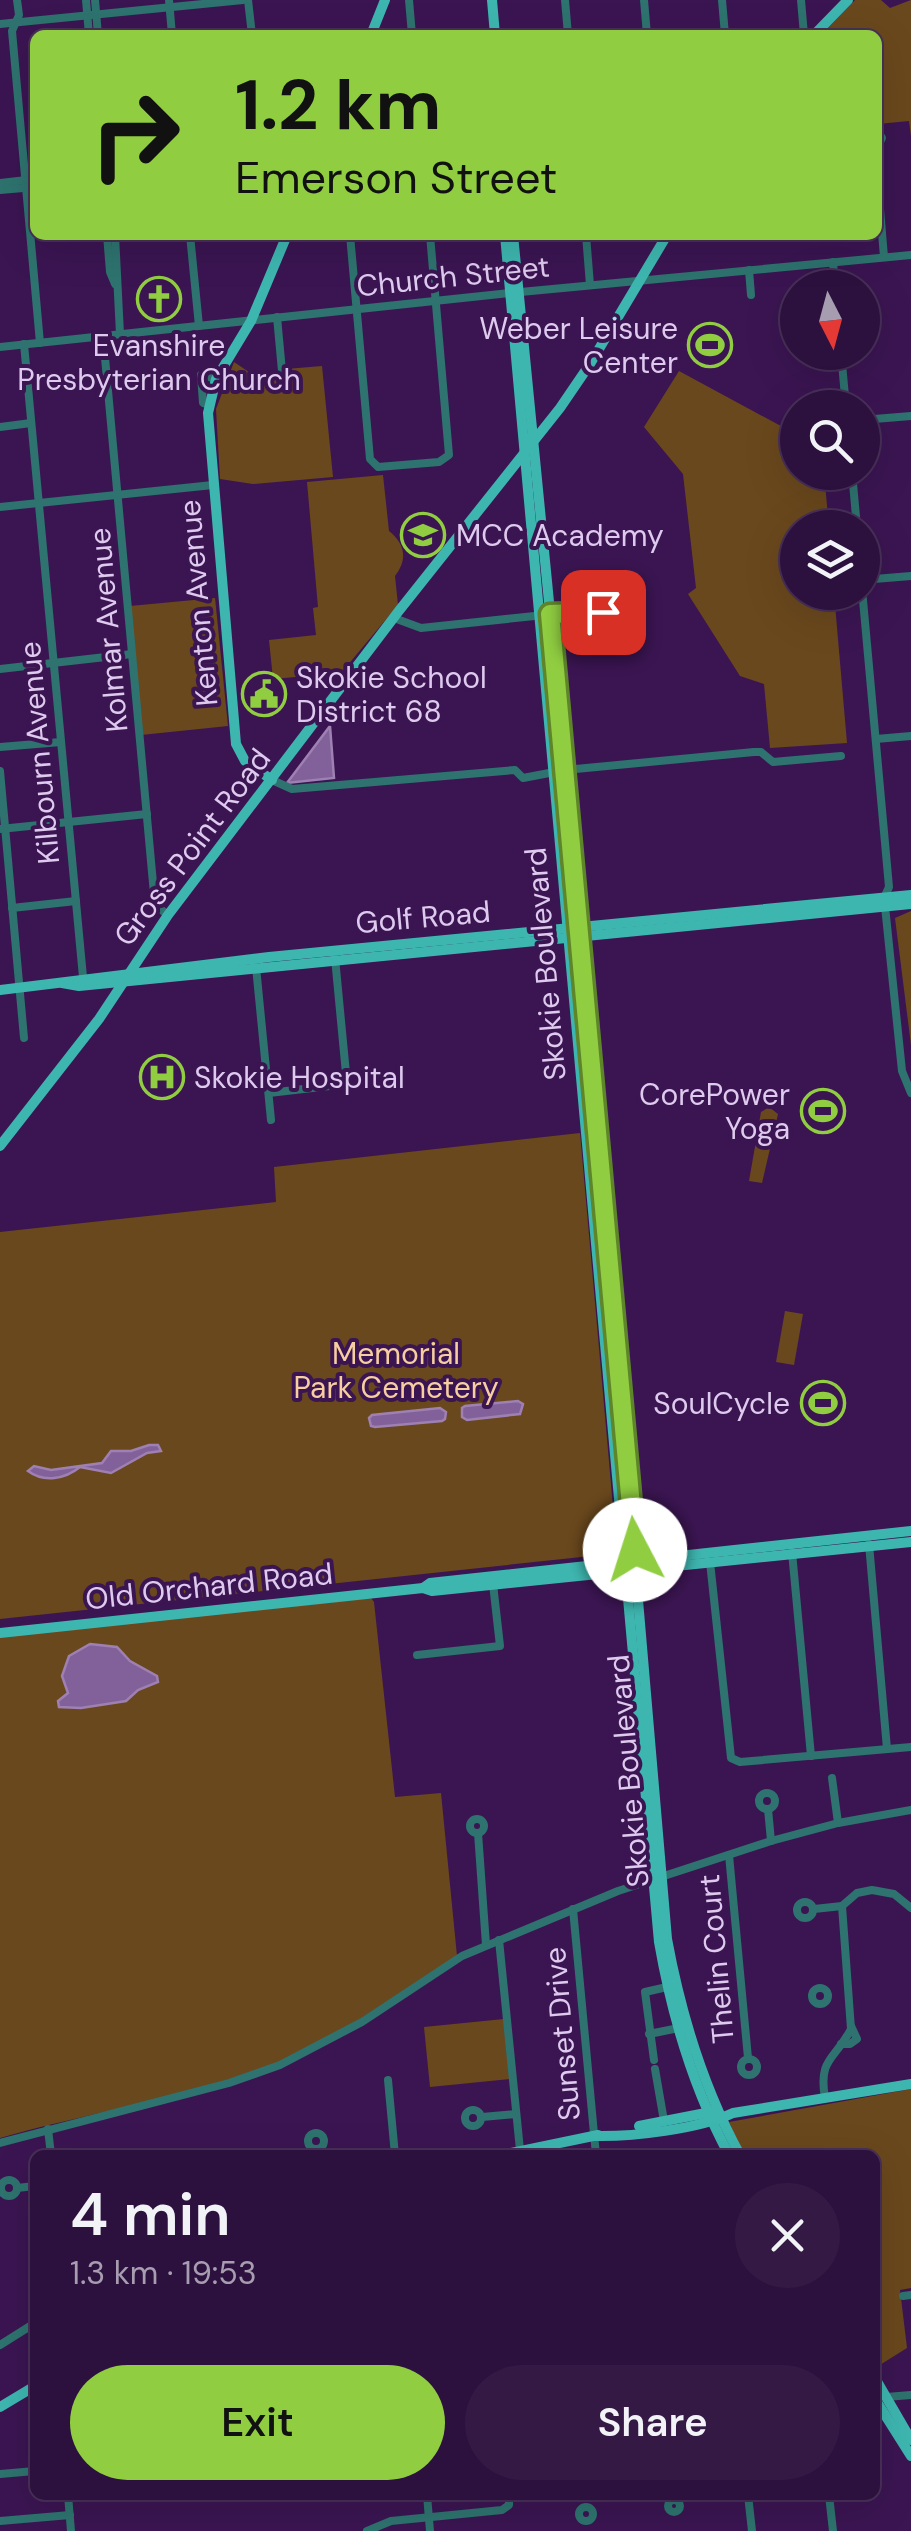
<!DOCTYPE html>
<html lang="en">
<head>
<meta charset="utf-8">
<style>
	:root { --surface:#2c103e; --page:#341945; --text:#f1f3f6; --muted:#a69db0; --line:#483058; --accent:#90cd41 }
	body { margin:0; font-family:"DM Sans",sans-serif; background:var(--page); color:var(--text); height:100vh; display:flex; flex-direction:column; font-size:38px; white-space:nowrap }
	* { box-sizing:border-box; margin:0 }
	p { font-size:32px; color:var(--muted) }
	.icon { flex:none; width:55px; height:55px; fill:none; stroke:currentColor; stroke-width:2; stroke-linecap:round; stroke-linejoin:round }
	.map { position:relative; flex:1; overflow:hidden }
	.panel { position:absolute; left:30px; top:2150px; width:850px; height:350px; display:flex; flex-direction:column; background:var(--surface); border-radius:15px; box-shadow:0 10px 40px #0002,0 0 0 2px var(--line) }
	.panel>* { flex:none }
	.guide { position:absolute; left:30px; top:30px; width:852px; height:210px; border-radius:15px; box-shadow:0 10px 40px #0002,0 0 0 2px var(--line); background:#90cd41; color:#111; overflow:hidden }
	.needle { width:65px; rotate:174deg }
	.fabs { position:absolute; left:780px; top:270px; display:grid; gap:20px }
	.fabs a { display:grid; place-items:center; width:100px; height:100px; border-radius:50%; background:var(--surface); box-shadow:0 10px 40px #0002,0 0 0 2px var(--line); font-size:50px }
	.pin { position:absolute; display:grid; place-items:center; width:85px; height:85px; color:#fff; margin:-42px; border-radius:20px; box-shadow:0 5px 15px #0006 }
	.me { position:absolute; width:110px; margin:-55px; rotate:355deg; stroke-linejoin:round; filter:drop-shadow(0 0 8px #0008) }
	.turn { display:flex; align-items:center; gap:35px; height:210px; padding:0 40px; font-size:45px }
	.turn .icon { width:130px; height:130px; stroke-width:2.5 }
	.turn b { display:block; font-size:70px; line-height:85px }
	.round { display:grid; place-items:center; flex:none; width:105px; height:105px; border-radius:52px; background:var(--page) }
	.overview { display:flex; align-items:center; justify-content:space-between; height:170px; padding:0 40px }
	h1 { font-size:60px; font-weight:600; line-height:75px }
	.primary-button { display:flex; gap:20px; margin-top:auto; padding:20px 40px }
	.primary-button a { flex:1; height:115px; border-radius:60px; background:var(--accent); color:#111; font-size:40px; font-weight:600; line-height:115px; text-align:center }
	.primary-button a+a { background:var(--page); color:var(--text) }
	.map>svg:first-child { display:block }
	.green { fill:#6a481d }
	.water { fill:#82619a; stroke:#9e80b3; stroke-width:2.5 }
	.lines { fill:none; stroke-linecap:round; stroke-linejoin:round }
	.minor { stroke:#2e736f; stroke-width:8 }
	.major { stroke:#3eb6b0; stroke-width:10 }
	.route-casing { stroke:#5e852a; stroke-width:25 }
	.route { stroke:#90cd41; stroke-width:18 }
	.labels { text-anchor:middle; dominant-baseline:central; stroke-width:8; stroke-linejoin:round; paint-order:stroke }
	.street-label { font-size:30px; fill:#decaee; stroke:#3b1552 }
	.poi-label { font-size:30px; fill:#decaee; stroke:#3b1552; text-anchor:end }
	.park-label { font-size:30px; fill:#f6cea0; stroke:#3b1552 }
</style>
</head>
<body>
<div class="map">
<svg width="911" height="2531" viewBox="0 0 911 2531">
	<rect width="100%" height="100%" fill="#3b1552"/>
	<g class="green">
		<polygon points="855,0 881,0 890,8 911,0 911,136 909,121 878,124 878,35 821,35"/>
		<polygon points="234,362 261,380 281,378 286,369 322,366 333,477 253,484 220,479 216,409"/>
		<polygon points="679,371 792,432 797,432 798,472 824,473 829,527 798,528 798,592 834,593 847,743 770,748 764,684 740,676 688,594 696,588 683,474 644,427"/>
		<path d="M383,475l6,56c16,13 19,28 6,45l3,29 -57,68 -68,6 -4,-39 47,-5 -3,-27 5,-1 -11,-125z"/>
		<polygon points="215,598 228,726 141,735 130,606"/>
		<polygon points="911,911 911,1045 895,918"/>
		<polygon points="769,1107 778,1114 762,1183 749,1181 761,1112"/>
		<polygon points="580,1133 616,1541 610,1554 0,1619 0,1232 276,1202 274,1167"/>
		<polygon points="785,1311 803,1314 794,1365 776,1362"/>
		<path d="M371,1598l3,4 21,195 46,-4 16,163c-54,33 -105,73 -163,100 -88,39 -200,55 -294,82v-501z"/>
		<polygon points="504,2019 510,2079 430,2087 424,2027"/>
		<polygon points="911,2089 911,2288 900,2290 907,2348 875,2368 875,2155 743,2155 729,2122"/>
	</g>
	<g class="water">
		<polygon points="330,726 334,778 287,783"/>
		<polygon points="518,1401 523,1404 520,1414 467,1420 462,1417 462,1408 465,1406"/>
		<polygon points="440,1408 446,1412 445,1419 442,1421 375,1427 371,1426 369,1418 372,1415"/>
		<path d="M149,1445h9l3,6 -14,2 -36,20 -31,-6c-15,12 -36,16 -52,4l6,-5 17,4 51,-7 9,-12h20z"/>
		<polygon points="90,1644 117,1647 130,1661 157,1676 158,1682 138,1690 126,1701 81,1708 59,1707 58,1701 68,1693 62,1676 69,1656"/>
	</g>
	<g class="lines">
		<g class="minor">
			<polyline points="17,0 19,15 12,31 40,343"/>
			<polyline points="86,0 89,35"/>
			<polyline points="95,0 98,35"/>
			<polyline points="169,0 172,35"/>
			<polyline points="248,0 252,35"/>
			<polyline points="409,0 412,35"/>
			<polyline points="565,0 568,35"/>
			<polyline points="644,0 647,35"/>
			<polyline points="722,0 725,35"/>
			<polyline points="801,0 804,35"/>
			<polyline points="0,24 243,0"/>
			<polyline points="878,132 882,138 878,146"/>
			<polyline points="0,183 35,179"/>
			<polyline points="878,185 884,257"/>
			<polyline points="0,190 35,187"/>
			<polyline points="107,235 110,272 115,284"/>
			<polyline points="115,235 120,334"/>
			<polyline points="190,235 199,326"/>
			<polyline points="350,235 370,459 378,467 439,462 449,455 430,235"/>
			<polyline points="586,235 590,285"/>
			<polyline points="833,262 835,288"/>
			<polyline points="749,270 751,295"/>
			<polyline points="277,317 282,371"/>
			<polyline points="103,336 155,905 168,915"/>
			<polyline points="24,344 83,977"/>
			<polyline points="0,347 510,293 911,255"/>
			<polyline points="841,352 846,408"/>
			<polyline points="209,405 203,403 201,375 216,379"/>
			<polyline points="862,420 911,416"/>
			<polyline points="0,427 31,423"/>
			<polyline points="852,472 857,528"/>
			<polyline points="0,507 213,485"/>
			<polyline points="862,580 911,576"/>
			<polyline points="862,589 889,887 884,898 886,916 902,1071 911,1093"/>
			<polyline points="554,614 559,609 628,602 635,605"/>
			<polyline points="394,618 421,628 554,614 561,616 628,609 635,605"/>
			<polyline points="0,669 132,654"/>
			<polyline points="876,739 911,736"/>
			<polyline points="0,747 61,742"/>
			<polyline points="0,771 24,1038"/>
			<polyline points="272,780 292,789 515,770 523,778 565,770 754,752 761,752 773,762 841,756"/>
			<polyline points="0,829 147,814"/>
			<polyline points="12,908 76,901"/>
			<polyline points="256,967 271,1120"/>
			<polyline points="269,1093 347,1084 335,958"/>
			<polyline points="869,1544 887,1749"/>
			<polyline points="792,1552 811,1756"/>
			<polyline points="710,1562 731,1758 740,1762 911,1747"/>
			<polyline points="417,1655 500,1646 493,1584"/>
			<polyline points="832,1778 838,1823"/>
			<circle cx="767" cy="1801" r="8"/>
			<polyline points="768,1809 771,1841"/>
			<circle cx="477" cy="1826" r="7"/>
			<polyline points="478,1833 486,1945"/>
			<polyline points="729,1855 748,2058"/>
			<circle cx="805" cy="1910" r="8"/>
			<polyline points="573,1909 596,2155"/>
			<polyline points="814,1909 842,1906 857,1893 872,1890 894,1894 911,1908"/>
			<polyline points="499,1940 520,2150"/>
			<circle cx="820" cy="1996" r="8"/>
			<polyline points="649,2034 679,2028"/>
			<polyline points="841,2044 850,2044 857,2039 851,2026"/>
			<circle cx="749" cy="2067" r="8"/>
			<polyline points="654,2060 645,1992 667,1987"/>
			<polyline points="655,2069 664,2121"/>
			<polyline points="388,2080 395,2155"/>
			<path d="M825,2098c-7,-40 10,-38 26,-69l-9,-123"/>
			<circle cx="473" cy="2118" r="8"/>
			<polyline points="482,2117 516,2114"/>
			<polyline points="48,2129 51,2155"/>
			<circle cx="316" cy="2141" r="8"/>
			<polyline points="0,2143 229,2083 280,2065 362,2022 462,1956 618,1891 771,1841 838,1823 911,1810"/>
			<circle cx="9" cy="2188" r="8"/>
			<polyline points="17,2188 35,2186"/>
			<polyline points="903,2296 911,2295"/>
			<polyline points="0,2345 35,2323"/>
			<polyline points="886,2397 911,2395"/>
			<polyline points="0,2474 35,2471"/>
			<polyline points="68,2495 71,2531"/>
			<polyline points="427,2495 430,2531"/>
			<polyline points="748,2495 752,2531"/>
			<polyline points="829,2495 833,2531"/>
			<circle cx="674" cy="2506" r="6"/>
			<circle cx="586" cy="2514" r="7"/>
			<polyline points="0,2521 70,2515"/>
			<polyline points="367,2531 391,2521 502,2510 509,2505 509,2495"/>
		</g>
		<g class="major">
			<polyline points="492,0 495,35"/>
			<polyline points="371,35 385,0"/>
			<polyline points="814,35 848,0"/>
			<path d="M505,235l154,1707c13,75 34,146 70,213"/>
			<path d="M513,235l64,652 90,1052c14,76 36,148 73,216"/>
			<polyline points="272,780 245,761 236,744 208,413 216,379 251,321 287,235"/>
			<polyline points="62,983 79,986 911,904"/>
			<polyline points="0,990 269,957 911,895"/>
			<polyline points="0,1146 99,1019 168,915 398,612 560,408 590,364 667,235"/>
			<polyline points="423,1588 430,1583 911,1531"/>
			<polyline points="0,1633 423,1588 432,1591 911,1542"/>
			<polyline points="639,2126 711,2112"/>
			<path d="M594,2136c38,1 105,-7 139,-23l178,-29"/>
			<polyline points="501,2155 598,2135"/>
			<polyline points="875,2378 911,2440"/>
			<polyline points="875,2399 911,2456"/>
			<polyline points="0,2407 35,2386"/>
		</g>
	</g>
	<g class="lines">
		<defs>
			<polyline id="route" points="603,612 550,614 635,1550"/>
		</defs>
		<use href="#route" class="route-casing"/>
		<use href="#route" class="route"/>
	</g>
	<defs>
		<symbol id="church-ring" viewBox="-11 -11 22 22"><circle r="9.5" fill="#3b1552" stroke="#90cd41" stroke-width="1.5"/><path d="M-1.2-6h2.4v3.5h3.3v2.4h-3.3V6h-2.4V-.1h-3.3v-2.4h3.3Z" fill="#90cd41"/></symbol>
		<symbol id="stadium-ring" viewBox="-11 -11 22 22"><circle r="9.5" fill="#3b1552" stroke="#90cd41" stroke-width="1.5"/><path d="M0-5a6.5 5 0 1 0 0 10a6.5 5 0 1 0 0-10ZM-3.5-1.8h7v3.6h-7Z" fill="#90cd41"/></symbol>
		<symbol id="school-ring" viewBox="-11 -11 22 22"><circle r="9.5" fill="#3b1552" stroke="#90cd41" stroke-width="1.5"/><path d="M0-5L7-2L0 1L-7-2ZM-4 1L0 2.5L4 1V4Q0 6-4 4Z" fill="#90cd41"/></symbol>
		<symbol id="civic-ring" viewBox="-11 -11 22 22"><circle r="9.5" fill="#3b1552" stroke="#90cd41" stroke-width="1.5"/><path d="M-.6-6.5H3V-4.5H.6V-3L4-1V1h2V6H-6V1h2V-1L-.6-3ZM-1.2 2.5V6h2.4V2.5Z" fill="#90cd41"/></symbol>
		<symbol id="hospital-ring" viewBox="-11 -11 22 22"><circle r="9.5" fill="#3b1552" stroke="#90cd41" stroke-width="1.5"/><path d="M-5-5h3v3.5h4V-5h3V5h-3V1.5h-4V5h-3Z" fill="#90cd41"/></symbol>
	</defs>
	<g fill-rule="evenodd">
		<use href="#church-ring" x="134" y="274" width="50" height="50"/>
		<use href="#stadium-ring" x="685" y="320" width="50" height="50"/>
		<use href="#school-ring" x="398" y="510" width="50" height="50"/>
		<use href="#civic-ring" x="239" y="669" width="50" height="50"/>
		<use href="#hospital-ring" x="137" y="1052" width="50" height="50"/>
		<use href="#stadium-ring" x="798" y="1086" width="50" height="50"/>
		<use href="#stadium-ring" x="798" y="1378" width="50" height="50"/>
	</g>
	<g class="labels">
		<g class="street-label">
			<text transform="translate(453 276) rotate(-6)">Church Street</text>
			<text transform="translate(198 603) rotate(-95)">Kenton Avenue</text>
			<text transform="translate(108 630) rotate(-95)">Kolmar Avenue</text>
			<text transform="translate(39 753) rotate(-95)">Kilbourn Avenue</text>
			<text transform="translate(192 847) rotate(-53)">Gross Point Road</text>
			<text transform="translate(423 917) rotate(-5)">Golf Road</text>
			<text transform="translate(545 964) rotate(-95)">Skokie Boulevard</text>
			<text transform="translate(209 1586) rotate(-6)">Old Orchard Road</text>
			<text transform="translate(628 1771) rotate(-95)">Skokie Boulevard</text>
			<text transform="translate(716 1959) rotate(-95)">Thelin Court</text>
			<text transform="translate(562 2034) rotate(-95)">Sunset Drive</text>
		</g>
		<g class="poi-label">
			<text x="678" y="328">Weber Leisure<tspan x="678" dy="34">Center</tspan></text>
			<text x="159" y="345" text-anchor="middle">Evanshire<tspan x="159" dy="34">Presbyterian Church</tspan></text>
			<text x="456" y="535" text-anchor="start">MCC Academy</text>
			<text x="296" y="677" text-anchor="start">Skokie School<tspan x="296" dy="34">District 68</tspan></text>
			<text x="194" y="1077" text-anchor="start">Skokie Hospital</text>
			<text x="790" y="1094">CorePower<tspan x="790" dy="34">Yoga</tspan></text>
			<text x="790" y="1403">SoulCycle</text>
		</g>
		<g class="park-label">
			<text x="396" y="1353">Memorial<tspan x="396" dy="34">Park Cemetery</tspan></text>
		</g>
	</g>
</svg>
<div class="fabs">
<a><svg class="needle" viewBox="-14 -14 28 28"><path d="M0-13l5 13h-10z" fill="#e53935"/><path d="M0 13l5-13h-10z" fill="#a69db0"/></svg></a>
<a><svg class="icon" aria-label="search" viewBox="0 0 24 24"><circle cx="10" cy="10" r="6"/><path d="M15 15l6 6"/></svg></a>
<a><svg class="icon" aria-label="layers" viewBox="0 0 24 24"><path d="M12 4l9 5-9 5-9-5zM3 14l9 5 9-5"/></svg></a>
</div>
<div class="pin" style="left:603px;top:612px;background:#d93025"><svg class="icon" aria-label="arrive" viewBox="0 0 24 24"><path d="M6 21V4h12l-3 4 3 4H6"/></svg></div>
<svg class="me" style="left:635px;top:1550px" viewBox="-20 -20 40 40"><circle r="19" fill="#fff"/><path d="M0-13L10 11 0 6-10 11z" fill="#90cd41"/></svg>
<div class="guide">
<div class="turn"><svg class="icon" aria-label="right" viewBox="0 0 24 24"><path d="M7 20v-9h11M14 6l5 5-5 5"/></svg><div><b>1.2 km</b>Emerson Street</div></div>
</div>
<section class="panel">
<div class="overview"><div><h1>4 min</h1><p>1.3 km · 19:53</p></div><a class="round"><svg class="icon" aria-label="close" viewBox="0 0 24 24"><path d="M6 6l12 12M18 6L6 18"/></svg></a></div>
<div class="primary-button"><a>Exit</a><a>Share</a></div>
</section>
</div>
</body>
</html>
